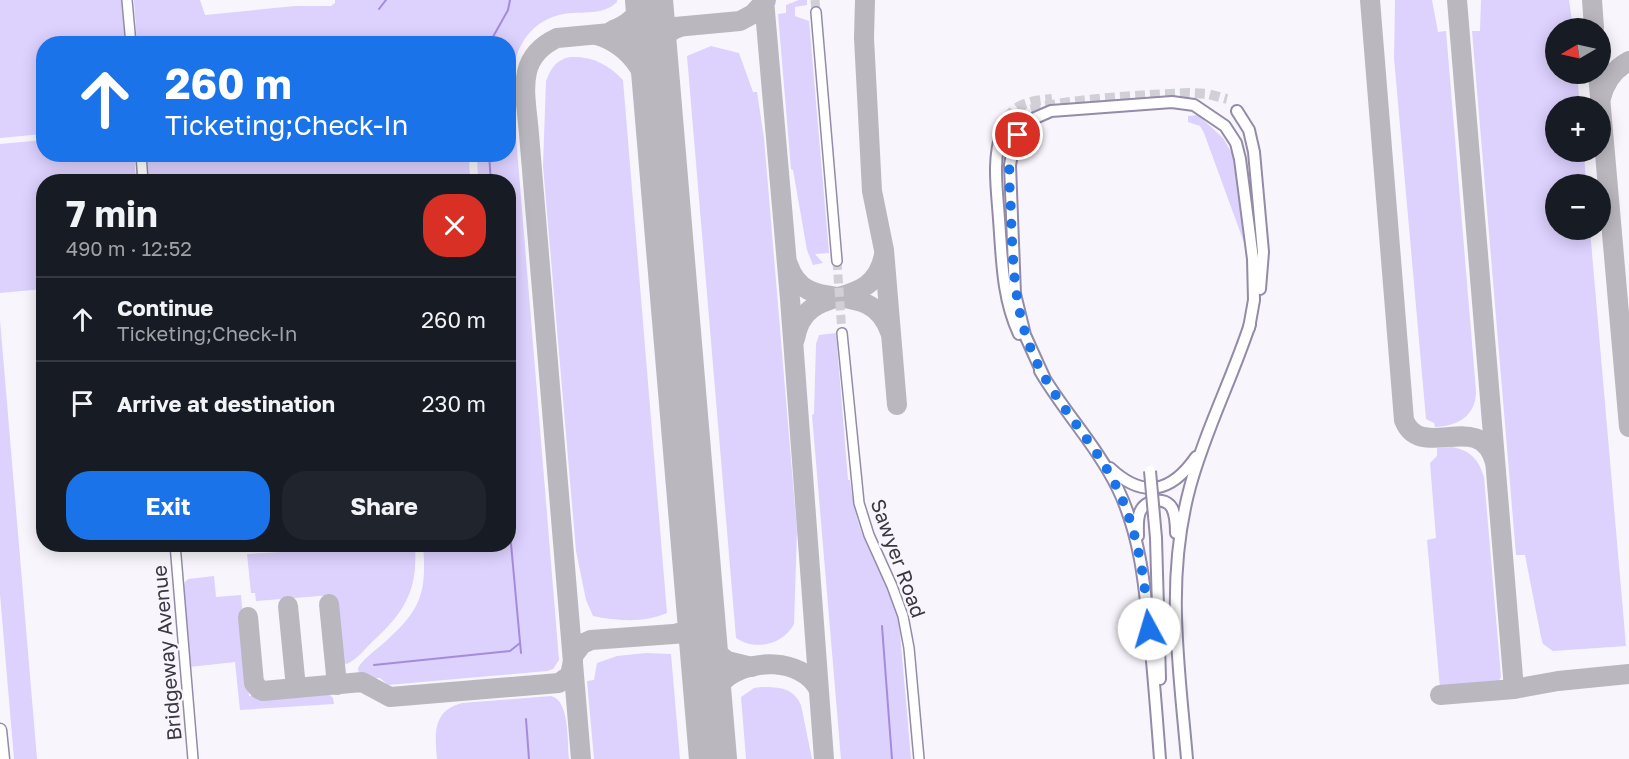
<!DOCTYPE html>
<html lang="en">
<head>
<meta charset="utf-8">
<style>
	:root { --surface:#171b24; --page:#20242c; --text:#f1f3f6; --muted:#9ea1a6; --line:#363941; --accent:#1a73e8 }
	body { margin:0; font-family:"Golos Text",sans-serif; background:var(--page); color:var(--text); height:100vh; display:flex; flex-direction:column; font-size:22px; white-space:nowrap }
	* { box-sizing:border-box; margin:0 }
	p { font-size:20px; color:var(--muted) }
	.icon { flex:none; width:33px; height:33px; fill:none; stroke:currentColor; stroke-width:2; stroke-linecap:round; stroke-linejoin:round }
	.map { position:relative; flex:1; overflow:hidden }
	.drawer { position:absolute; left:36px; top:174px; width:480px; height:378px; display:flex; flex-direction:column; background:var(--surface); border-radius:24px; box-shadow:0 3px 15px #0003 }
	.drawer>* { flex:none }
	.guide { position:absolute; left:36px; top:36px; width:480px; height:126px; border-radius:24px; box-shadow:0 3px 15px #0003; background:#1a73e8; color:#fff; overflow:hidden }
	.needle { width:39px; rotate:261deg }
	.controls { position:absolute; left:1545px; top:18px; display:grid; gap:12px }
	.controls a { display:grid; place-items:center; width:66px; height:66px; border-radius:50%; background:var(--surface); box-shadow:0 3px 15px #0003; font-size:30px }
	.pin { position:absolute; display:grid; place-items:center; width:51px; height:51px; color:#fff; margin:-26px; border:3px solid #fff; border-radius:50%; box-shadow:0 2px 6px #0007 }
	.me { position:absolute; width:66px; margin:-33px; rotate:354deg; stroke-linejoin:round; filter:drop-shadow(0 0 4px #0008) }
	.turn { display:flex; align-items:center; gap:21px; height:126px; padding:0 30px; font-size:27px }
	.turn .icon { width:78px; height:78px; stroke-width:2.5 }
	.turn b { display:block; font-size:42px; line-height:51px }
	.round { display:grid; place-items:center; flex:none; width:63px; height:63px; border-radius:24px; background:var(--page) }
	.headline { display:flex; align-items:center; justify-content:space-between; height:102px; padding:0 30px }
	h1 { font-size:36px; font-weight:700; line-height:45px }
	.button { display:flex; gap:12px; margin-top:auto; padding:12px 30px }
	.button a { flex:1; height:69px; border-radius:24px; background:var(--accent); color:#fff; font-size:24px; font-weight:700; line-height:69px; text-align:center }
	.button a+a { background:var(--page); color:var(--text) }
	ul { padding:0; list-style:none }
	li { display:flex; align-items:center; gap:18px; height:84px; padding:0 30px; border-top:2px solid var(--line) }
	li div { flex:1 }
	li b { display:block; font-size:22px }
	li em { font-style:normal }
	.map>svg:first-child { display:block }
	.green { fill:#ddd1fe }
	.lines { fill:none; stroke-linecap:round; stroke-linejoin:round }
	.stream { stroke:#a58bdc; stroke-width:2 }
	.taxiway { stroke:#bab7bf; stroke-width:20 }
	.runway { stroke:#bab7bf; stroke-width:48 }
	.secondary-tunnel { stroke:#d2d0d7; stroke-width:9; stroke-dasharray:9 4.5; stroke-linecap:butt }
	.primary-tunnel { stroke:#d2d0d7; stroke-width:10; stroke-dasharray:10 5; stroke-linecap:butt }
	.secondary-casing { stroke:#938ba7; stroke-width:12 }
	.primary-casing { stroke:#938ba7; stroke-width:14 }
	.highway-casing { stroke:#938ba7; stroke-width:15 }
	.secondary { stroke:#fff; stroke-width:9 }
	.primary { stroke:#fff; stroke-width:10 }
	.highway { stroke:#fff; stroke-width:12 }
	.primary-bridge-casing { stroke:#938ba7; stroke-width:14; stroke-linecap:butt }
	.primary-bridge { stroke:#fff; stroke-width:10 }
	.route { stroke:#1a73e8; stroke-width:10; stroke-dasharray:0 18 }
	.labels { text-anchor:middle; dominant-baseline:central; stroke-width:5; stroke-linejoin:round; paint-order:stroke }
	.street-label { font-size:20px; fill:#3b3743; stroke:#f8f6fc }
</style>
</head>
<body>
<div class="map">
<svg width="1629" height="759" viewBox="0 0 1629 759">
	<rect width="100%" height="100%" fill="#f8f6fc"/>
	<g class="green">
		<polygon points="0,0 122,0 125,43 44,44 43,134 0,138"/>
		<path d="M134,0h66l5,15 90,-9h36l4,-3v-3h282v2c-15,15 -39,8 -58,13 -36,9 -50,46 -46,78l-4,1 -1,-50 -34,-1 1,-6 -67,7 -271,-1z"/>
		<polygon points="799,0 807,0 807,5 795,7 795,16 809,21 829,253 815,254 823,263 813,265 807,250 793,170 791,169 778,14 786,13 786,5"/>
		<path d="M1395,0h37l6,32 8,-1 30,360c0,25 -18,35 -41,36l-1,-4 -8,-4 -32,-361z"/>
		<polygon points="1481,0 1569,0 1573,28 1556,28 1556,74 1577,74 1580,106 1556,106 1556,152 1584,152 1586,184 1556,184 1556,230 1590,230 1626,646 1553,651 1543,644 1541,637 1525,555 1516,555 1472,31 1480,31"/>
		<path d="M711,46l28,7 14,39h4l7,46 33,393 -3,93c-11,21 -39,27 -58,14l-49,-582z"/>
		<path d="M570,57c22,-1 38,7 53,23l44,533c-23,10 -50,8 -74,3l-7,-16 -10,-49 -33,-385 3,-85c5,-13 10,-21 24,-24z"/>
		<path d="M509,98l4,2 46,560 -6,9 -6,2 -159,14 -8,-7h-18l-3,-4 -1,-6c6,-10 18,-18 27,-26 36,-32 42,-49 38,-97l85,-1v-362l-30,-1 -1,-26 31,-1z"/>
		<polygon points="1198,115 1223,138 1234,157 1246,248 1204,133 1200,126 1188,122 1188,116"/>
		<polygon points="43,140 44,154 134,155 136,181 44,182 43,289 0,293 0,144"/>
		<polygon points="147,155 469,155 470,181 149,181"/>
		<polygon points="0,320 37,759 14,759 0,594"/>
		<path d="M836,333l12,147h2c2,17 5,34 11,51 12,30 29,59 38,91l12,137h-70l-29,-344 2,-1 2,-70 3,-9z"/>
		<path d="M1452,447c18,3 27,13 32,30l17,200 -3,5 -5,3 -51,4 -2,-1 -13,-148 9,-2 -6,-75 7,-7v-8z"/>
		<path d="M415,545c3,45 -10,67 -43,97 -8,8 -15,17 -25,22l-6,-2 -3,-5 -6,-62 -76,6 -1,-8h-4l-4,-39 106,-6v-3z"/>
		<polygon points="214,576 216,597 241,595 249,696 325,690 333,698 334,704 240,710 235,662 190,667 183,592 185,582 188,579"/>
		<polygon points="646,653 671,654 680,759 594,759 587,681 594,680 597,663 617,656"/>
		<path d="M762,687c18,0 31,1 39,18l11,54h-66l-5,-62 13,-9z"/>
		<path d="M551,696c19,4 16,46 18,63h-132c-2,-25 -5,-48 25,-56z"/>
	</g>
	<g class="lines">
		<g class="stream">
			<polyline points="379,9 386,0"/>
			<polyline points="489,44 508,10 510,0"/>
			<polyline points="489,154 491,182"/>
			<polyline points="508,511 521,653"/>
			<polyline points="882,626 892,759"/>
			<polyline points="374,665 510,651 520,643"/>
			<polyline points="526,719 529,759"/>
		</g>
		<g class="taxiway">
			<polyline points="764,0 790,299 824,759"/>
			<polyline points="865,0 864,38 872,191 884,250 897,405"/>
			<path d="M1370,0l34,420c17,43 76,-12 91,42"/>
			<polyline points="1457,0 1514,689"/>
			<polyline points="1592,0 1594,28"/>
			<path d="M613,30c16,-6 25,-15 32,-30"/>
			<path d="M596,35c39,11 54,46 63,82"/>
			<path d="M655,63c2,-18 7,-30 25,-36"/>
			<polyline points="1598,74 1629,427"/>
			<path d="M1601,98c4,-17 13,-29 28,-37"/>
			<path d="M788,264c18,56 82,10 102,68"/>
			<path d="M795,339c10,-61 77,-23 89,-84"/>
			<polyline points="329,604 337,685"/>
			<polyline points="288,606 296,688"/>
			<polyline points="248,617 254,683 259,689 263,691 362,682 390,697 559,683 570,675 573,661"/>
			<path d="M678,633c16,-2 21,-9 23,-24"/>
			<polyline points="573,656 582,644 591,640 687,633 695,636 727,661 752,667"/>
			<polyline points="1440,695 1514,689 1558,681 1629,674"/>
			<path d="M710,722c1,-16 2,-32 15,-43 25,-21 76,-21 93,9"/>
			<path d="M581,759l-52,-625c-3,-39 -15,-76 28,-96l183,-17 13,-7 13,-14"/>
		</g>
		<polyline class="runway" points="649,0 713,759"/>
		<g class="secondary-tunnel">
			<polyline points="815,0 816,12"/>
			<polyline points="837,261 842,333"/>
		</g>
		<g class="primary-tunnel">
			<path d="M1007,119c9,-17 27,-18 45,-20"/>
			<path d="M1002,140c3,-9 6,-19 13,-24 26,-17 138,-21 173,-23l20,1 19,5"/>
		</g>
		<defs>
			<g id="secondary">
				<polyline points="127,0 131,44"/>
				<polyline points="816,12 837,261"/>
				<polyline points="141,154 143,182"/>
				<polyline points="842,333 859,503 869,535 892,586 903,616 909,648 919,759"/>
				<polyline points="175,544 193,759"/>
			</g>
			<g id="primary">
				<polyline points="1237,111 1249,130 1254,152 1263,252 1260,289"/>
				<path d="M1002,131c-10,29 -5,58 -3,88 3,39 3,79 20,115"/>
				<path d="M1040,371c24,41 57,75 78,118 23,48 27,100 32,151 4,40 7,79 10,119"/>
				<polyline points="1044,377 1025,335 1015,294 1010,165 1014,143 1023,129 1035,118 1051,111 1172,102 1194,105 1225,126 1236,143 1240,159 1253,259 1254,300 1249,328"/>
				<path d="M1110,468c33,31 61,25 86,-11"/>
				<path d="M1138,536c0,-7 -1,-17 2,-24 5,-13 25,-16 32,-4 4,8 4,17 4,25"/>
				<polyline points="1156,538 1160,679"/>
				<path d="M1187,759c-8,-93 -22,-180 3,-272 15,-56 42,-108 60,-163"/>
			</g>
			<polyline id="highway" points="0,730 3,759"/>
		</defs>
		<use href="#secondary" class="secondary-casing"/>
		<use href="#primary" class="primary-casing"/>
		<use href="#highway" class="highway-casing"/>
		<use href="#secondary" class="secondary"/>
		<use href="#primary" class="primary"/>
		<use href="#highway" class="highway"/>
		<defs>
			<polyline id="primary-bridge" points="1150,471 1156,538"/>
		</defs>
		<use href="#primary-bridge" class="primary-bridge-casing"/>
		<use href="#primary-bridge" class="primary-bridge"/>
	</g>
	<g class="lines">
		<path class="route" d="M1018,135c-14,24 -7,55 -7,81 3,71 4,120 46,181 21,32 46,60 62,95 20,44 26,90 30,137"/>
	</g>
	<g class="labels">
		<g class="street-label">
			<text transform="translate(899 558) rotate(70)">Sawyer Road</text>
			<text transform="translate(166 653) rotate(-95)">Bridgeway Avenue</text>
		</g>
	</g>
</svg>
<div class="controls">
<a><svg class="needle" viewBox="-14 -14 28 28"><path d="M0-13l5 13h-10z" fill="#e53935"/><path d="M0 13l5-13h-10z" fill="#9ea1a6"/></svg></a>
<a>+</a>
<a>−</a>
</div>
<div class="pin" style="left:1018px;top:135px;background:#d93025"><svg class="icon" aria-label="arrive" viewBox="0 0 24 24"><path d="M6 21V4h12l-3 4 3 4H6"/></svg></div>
<svg class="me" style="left:1149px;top:629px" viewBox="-20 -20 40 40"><circle r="19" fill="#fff"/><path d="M0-13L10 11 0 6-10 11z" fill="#1a73e8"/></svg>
<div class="guide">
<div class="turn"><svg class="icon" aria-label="ahead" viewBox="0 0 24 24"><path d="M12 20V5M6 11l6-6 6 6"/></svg><div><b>260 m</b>Ticketing;Check-In</div></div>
</div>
<section class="drawer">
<div class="headline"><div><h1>7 min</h1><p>490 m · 12:52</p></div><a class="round" style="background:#d93025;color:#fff"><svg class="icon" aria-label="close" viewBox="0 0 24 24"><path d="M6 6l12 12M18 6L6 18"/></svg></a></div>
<ul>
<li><svg class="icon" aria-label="ahead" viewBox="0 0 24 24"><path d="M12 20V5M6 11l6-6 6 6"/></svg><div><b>Continue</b><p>Ticketing;Check-In</p></div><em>260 m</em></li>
<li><svg class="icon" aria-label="arrive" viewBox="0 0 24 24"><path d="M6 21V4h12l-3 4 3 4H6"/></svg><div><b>Arrive at destination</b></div><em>230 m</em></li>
</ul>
<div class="button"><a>Exit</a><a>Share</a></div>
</section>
</div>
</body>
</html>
